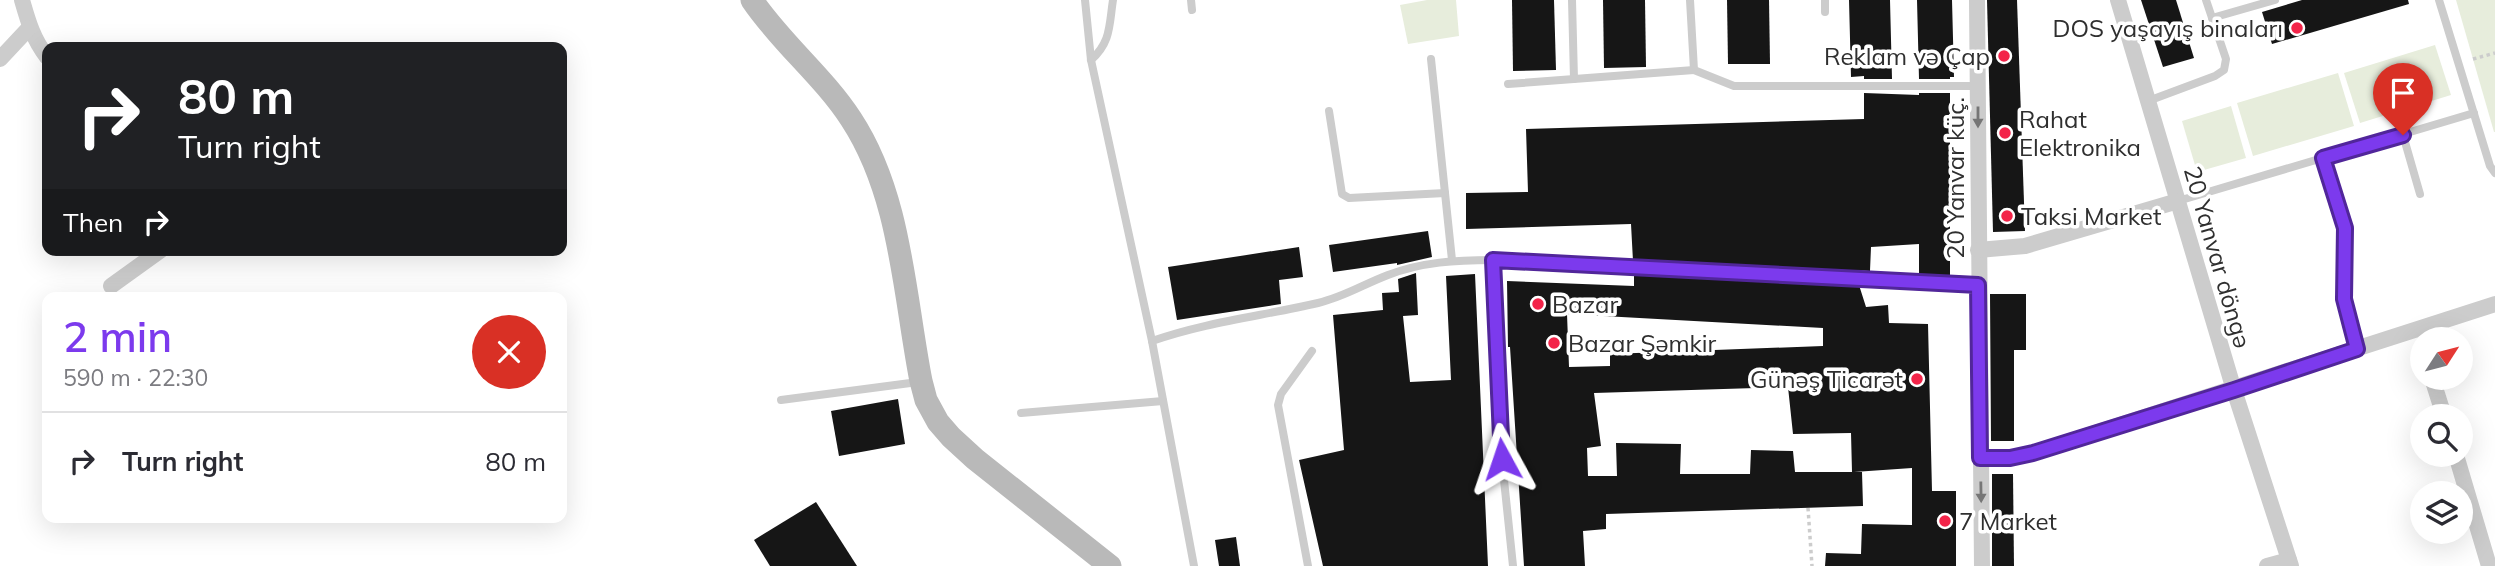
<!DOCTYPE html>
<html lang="en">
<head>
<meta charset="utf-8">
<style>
	:root { --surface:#fff; --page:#f2f2f3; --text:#2b2b33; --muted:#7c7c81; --line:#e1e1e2; --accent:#7c3aed }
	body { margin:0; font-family:Mulish,sans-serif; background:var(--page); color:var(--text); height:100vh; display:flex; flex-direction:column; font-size:26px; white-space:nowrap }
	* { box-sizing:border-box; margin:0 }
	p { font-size:23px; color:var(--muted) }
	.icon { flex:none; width:38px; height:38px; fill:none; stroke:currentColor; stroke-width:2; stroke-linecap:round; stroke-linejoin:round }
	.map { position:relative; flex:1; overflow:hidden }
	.panel { position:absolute; left:42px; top:292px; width:525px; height:231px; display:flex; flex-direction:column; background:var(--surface); border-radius:14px; box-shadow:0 7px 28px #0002 }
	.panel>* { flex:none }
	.hud { position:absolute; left:42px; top:42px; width:525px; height:214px; border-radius:14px; box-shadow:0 7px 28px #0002; background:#202124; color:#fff; overflow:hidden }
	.needle { width:46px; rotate:54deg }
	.fabs { position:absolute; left:2410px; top:327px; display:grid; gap:14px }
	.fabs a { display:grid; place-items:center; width:63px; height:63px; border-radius:50%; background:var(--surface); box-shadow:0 7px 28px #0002; font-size:35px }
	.pin { position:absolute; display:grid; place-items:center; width:60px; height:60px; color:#fff; margin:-72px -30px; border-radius:50% 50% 50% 0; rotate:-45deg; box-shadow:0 0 7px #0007 }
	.pin .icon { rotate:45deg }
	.me { position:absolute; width:77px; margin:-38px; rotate:355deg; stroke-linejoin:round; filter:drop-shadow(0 0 5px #0008) }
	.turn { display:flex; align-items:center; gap:24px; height:147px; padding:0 21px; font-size:32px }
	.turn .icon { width:91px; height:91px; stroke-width:2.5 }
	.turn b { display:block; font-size:49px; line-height:60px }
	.then { display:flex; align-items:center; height:66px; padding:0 21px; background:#0003; gap:14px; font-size:26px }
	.round { display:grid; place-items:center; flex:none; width:74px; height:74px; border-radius:37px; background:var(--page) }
	.overview { display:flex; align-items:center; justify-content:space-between; height:119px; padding:0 21px }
	h1 { font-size:42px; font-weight:600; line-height:52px; color:var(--accent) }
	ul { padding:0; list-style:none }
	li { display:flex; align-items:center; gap:21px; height:98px; padding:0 21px; border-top:2px solid var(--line) }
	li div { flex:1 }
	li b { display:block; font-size:26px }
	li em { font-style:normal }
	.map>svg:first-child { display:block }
	.green { fill:#e7eddc }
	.building { fill:#161616; fill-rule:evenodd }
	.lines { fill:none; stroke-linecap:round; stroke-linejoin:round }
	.path { stroke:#ccc; stroke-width:3.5; stroke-dasharray:3.5 3.5; stroke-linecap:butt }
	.lane { stroke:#ccc; stroke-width:8 }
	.street { stroke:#ccc; stroke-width:16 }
	.secondary { stroke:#b9b9b9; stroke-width:23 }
	.oneway { fill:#767676 }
	.route-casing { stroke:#51269a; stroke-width:18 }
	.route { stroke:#7c3aed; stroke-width:12 }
	.poi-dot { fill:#f32449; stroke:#fff; stroke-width:2.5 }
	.labels { text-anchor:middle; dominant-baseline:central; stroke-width:7; stroke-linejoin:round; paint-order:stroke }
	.poi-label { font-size:24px; fill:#2f2f2f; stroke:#fff; text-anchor:start }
	.street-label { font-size:24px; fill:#2f2f2f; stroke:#fff }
</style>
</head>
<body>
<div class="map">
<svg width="2495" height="566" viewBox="0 0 2495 566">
	<rect width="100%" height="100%" fill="#fff"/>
	<g class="green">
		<polygon points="1427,0 1456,0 1459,36 1408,44 1400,5"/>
		<polygon points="2456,0 2495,0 2495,132 2494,132"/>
		<polygon points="2435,45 2451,95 2360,123 2344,73"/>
		<polygon points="2338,73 2354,126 2253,156 2237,103"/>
		<polygon points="2231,106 2246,158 2197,172 2182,121"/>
	</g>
	<g class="building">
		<polygon points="1512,0 1554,0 1556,70 1513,71"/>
		<polygon points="1603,0 1645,0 1646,67 1604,68"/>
		<polygon points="1727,0 1769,0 1770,64 1728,64"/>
		<polygon points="1849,0 1890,0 1892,79 1864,79 1864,76 1851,77"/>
		<polygon points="1917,0 1952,0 1954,77 1950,77 1950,79 1919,79"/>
		<polygon points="1987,0 2017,0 2025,231 1993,232"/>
		<polygon points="2141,0 2176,0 2194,58 2163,67"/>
		<polygon points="2302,0 2408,0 2409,4 2272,44 2262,12"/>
		<polygon points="1864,93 1919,95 1919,93 1950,93 1950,276 1919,275 1919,244 1871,247 1870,271 1854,270 1855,272 1633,261 1631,224 1466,229 1466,193 1528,192 1526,129 1864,119"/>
		<polygon points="1428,231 1432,257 1397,265 1397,263 1333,272 1329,245"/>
		<polygon points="1299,247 1303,277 1279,280 1281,304 1177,320 1168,267"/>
		<polygon points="1416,273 1418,315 1403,316 1410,382 1451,380 1446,276 1475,274 1488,566 1323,566 1299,460 1344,450 1333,315 1383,310 1382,293 1399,292 1398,279"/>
		<path d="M1634,274l225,11 7,22 22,-2 1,18 39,1 4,167h24v75h-131l1,-13 35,1 1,-30 50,1v-57l-58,4h8l1,34 -257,8v15l-23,2 2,35h-61l-14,-219h-2l-1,-66 127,5zM1567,314l256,14v18l-213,8v12l-41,1zM1788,387l5,47 58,-1 1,39h-57l-2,-21 -42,-1 -1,24h-70l1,-30 -65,-1 1,33h-29l-1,-28 14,-2 -7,-53z"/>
		<polygon points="1990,294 2026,294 2026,350 2014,350 2014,441 1991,441"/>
		<polygon points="898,399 905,444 839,456 831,411"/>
		<polygon points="1992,474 2013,474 2014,566 1992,566"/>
		<polygon points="816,502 857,566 770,566 754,540"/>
		<polygon points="1236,537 1240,566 1219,566 1215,540"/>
	</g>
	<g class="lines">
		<g class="path">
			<polyline points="2473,59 2495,53"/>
			<polyline points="1808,508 1812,566"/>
		</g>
		<g class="lane">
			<polyline points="1085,0 1091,60 1152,341"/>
			<polyline points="1191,0 1192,10"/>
			<polyline points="1572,0 1574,79"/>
			<polyline points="1690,0 1694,70 1734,86 1978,86"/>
			<polyline points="1825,0 1825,12"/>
			<polyline points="2439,0 2490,166 2495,173"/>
			<polyline points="2212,18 2275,0"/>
			<polyline points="1431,59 1452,260"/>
			<path d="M1091,60c20,-18 18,-34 22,-60"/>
			<polyline points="1508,84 1694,70"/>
			<polyline points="2148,101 2215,76 2224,70 2226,59 2206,0"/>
			<polyline points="1329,111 1342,194 1349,198 1445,193"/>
			<polyline points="2403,135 2420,194"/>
			<polyline points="2323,158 2345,228 2344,299 2357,349"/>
			<polyline points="2178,201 2474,113"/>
			<polyline points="781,400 918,382"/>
			<polyline points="1021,413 1163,401"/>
			<path d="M1194,566l-42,-225c54,-19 110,-25 166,-38 26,-6 46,-19 70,-28 34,-13 68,-15 105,-15"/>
			<polyline points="1308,566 1278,405 1281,394 1312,351"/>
			<polyline points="1513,566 1499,432 1493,260 1978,285"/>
		</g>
		<g class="street">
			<path d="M22,0c6,21 11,39 25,57"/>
			<polyline points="1977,0 1982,566"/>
			<polyline points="2118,0 2234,390 2291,566"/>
			<polyline points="0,59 29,28"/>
			<polyline points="1978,250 2025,246 2178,201"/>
			<polyline points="111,286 161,250"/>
			<polyline points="2432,378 2444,416"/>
			<polyline points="2456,455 2489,566"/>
			<polyline points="1980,459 2010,458 2033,453 2495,304"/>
			<polyline points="2267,566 2289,560"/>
		</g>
		<path class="secondary" d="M752,0c29,43 71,76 99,119 50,76 53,175 70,262l5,19 12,22 13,15 24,22 135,107"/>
	</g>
	<defs><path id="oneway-solid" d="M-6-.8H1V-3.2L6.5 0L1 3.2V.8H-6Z" transform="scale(1.75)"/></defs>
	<g class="oneway">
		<use href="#oneway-solid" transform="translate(1978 117) rotate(90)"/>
		<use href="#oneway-solid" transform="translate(1981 492) rotate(89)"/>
	</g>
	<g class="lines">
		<defs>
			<polyline id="route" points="1502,459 1493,260 1978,285 1980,458 2010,458 2033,453 2234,390 2357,349 2344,299 2345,228 2323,158 2403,135"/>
		</defs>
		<use href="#route" class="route-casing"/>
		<use href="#route" class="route"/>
	</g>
	<g class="poi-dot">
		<circle cx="2297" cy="28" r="7"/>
		<circle cx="2004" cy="56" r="7"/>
		<circle cx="2005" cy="133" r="7"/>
		<circle cx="2007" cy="216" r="7"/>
		<circle cx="1538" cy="304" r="7"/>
		<circle cx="1554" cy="343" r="7"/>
		<circle cx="1917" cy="379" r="7"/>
		<circle cx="1945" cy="521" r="7"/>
	</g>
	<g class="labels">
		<g class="poi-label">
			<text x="2283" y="28" text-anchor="end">DOS yaşayış binaları</text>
			<text x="1990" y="56" text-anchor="end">Reklam və Çap</text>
			<text x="2019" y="119">Rahat<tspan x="2019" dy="28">Elektronika</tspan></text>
			<text x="2021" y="216">Taksi Market</text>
			<text x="1552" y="304">Bazar</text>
			<text x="1568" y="343">Bazar Şəmkir</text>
			<text x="1903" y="379" text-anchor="end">Günəş Ticarət</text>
			<text x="1959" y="521">7 Market</text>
		</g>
		<g class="street-label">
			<text transform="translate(1955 178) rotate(-90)">20 Yanvar küç.</text>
			<text transform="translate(2218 257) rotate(74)">20 Yanvar döngə</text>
		</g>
	</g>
</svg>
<div class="fabs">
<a><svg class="needle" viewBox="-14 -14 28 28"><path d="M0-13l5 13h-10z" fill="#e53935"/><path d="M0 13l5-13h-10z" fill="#7c7c81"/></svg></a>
<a><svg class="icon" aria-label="search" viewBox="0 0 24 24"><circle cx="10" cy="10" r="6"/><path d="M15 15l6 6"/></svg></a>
<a><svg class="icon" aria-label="layers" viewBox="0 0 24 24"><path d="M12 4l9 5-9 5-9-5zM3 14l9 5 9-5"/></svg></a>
</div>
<div class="pin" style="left:2403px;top:135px;background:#d93025"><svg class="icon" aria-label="arrive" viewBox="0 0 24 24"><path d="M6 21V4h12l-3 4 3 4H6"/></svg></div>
<svg class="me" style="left:1502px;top:459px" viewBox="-20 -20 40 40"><path d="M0-17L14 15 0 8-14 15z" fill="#7c3aed" stroke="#fff" stroke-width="4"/></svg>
<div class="hud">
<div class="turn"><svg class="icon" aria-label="right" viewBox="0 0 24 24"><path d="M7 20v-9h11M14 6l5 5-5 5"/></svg><div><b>80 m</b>Turn right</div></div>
<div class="then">Then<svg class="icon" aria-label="right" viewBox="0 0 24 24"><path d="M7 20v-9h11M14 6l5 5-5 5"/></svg></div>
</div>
<section class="panel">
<div class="overview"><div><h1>2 min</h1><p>590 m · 22:30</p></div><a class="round" style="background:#d93025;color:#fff"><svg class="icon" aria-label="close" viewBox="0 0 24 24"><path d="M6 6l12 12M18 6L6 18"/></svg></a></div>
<ul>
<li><svg class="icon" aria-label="right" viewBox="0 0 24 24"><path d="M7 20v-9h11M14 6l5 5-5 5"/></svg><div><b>Turn right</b></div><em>80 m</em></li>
</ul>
</section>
</div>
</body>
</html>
